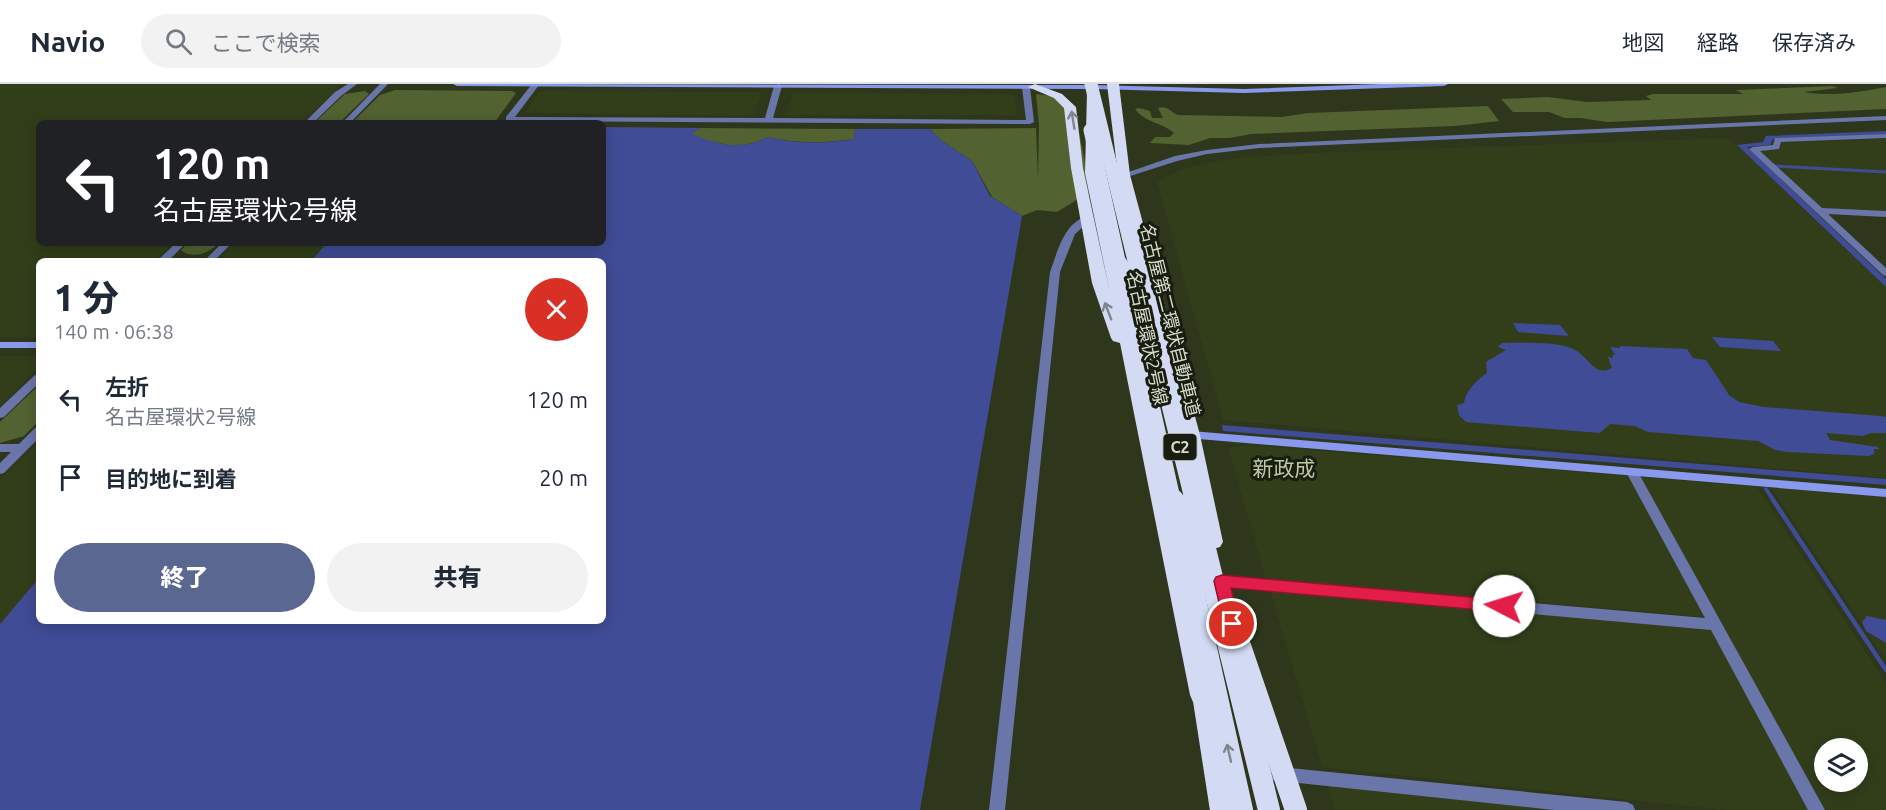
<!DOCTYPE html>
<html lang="ja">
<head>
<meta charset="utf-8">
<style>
	:root { --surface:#fff; --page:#f2f2f3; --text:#1f2937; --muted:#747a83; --line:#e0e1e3; --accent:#5a6790 }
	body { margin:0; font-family:Ubuntu,"Noto Sans JP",sans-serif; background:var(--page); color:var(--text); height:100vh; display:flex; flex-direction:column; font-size:22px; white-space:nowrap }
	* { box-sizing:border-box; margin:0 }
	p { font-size:20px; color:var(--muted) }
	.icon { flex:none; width:33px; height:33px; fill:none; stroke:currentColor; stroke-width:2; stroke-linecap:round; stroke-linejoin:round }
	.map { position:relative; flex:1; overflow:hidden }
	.sheet { position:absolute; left:36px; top:174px; width:570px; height:366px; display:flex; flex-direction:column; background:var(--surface); border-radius:9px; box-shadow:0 3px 15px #0003 }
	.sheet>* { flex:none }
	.banner { position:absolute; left:36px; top:36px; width:570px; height:126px; border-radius:9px; box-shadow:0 3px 15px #0003; background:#202124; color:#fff; overflow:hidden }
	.fabs { position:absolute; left:1814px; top:654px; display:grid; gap:12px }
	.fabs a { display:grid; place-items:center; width:54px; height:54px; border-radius:50%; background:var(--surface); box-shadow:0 3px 15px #0003; font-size:30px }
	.pin { position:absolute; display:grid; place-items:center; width:51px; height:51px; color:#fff; margin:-26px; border:3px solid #fff; border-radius:50%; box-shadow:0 2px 6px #0007 }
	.me { position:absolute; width:66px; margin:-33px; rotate:275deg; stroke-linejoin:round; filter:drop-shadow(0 0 4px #0008) }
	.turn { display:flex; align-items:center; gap:21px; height:126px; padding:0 18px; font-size:27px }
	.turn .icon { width:78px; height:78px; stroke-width:2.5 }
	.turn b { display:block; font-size:42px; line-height:51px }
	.round { display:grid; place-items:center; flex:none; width:63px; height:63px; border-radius:32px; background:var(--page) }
	.head { display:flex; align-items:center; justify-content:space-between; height:102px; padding:0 18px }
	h1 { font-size:36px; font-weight:800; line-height:45px }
	.action { display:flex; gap:12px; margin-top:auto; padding:12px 18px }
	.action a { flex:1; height:69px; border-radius:36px; background:var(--accent); color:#fff; font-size:24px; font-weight:800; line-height:69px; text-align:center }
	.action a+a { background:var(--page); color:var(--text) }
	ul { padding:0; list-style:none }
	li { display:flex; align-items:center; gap:18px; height:78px; padding:0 18px }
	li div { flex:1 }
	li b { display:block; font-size:22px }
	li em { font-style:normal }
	header { display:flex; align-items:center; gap:36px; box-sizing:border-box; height:84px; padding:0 30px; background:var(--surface); border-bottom:2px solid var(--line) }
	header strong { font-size:28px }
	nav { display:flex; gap:33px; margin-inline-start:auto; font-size:21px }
	.search { width:420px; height:54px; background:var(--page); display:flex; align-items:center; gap:15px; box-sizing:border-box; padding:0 21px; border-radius:33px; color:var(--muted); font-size:22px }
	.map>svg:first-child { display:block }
	.built { fill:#323e1a; fill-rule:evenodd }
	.green { fill:#526230 }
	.water { fill:#404c96 }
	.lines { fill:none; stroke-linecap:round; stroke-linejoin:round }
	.stream-far2 { stroke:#404c96; stroke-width:3 }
	.stream-far1 { stroke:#404c96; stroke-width:4 }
	.stream { stroke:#404c96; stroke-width:4.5 }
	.street { fill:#6a76aa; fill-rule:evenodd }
	.secondary { fill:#899aee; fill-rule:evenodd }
	.highway { fill:#d3daf4; fill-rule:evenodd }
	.highway-bridge-far2 { stroke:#d3daf4; stroke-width:13 }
	.highway-bridge-far1 { stroke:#d3daf4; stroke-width:16 }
	.highway-bridge { stroke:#d3daf4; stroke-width:22 }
	.oneway { stroke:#7f858d }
	.route { fill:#e11d48; stroke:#92132f; stroke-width:1.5 }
	.labels { text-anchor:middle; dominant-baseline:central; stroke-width:6; stroke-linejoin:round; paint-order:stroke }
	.shield { fill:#181d10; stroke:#9da393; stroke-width:1.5 }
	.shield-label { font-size:16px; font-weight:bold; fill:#d6dccb }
	.street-label { font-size:18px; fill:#d6dccb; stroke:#181d10 }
	.quarter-label { font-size:21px; fill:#bcc8a7; stroke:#181d10 }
</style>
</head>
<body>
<header>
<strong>Navio</strong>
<div class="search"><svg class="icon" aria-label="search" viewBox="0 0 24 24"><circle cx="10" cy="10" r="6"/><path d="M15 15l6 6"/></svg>ここで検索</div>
<nav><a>地図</a><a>経路</a><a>保存済み</a></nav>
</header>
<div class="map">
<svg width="1886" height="726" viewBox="0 0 1886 726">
	<rect width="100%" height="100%" fill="#2e371b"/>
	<g class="built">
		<polygon points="0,0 342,0 301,39 39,39 39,159 173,159 154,177 39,177 39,254 0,253"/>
		<polygon points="543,7 757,8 761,9 754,30 748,32 525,29 539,8"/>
		<polygon points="798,9 1011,10 1015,12 1017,31 786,31 793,10"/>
		<polygon points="1729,54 1886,203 1886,394 1223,336 1157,98 1183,85 1216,77 1250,73 1312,69"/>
		<polygon points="1886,55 1886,129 1818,124 1758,66 1779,65 1783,59"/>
		<polygon points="234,159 327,159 311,177 216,177"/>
		<polygon points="0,272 39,272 39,284 0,321"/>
		<polygon points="39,357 39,494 0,540 0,396"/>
		<polygon points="1249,361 1630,392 1705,533 1266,495 1228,364"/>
		<path d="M1639,393l118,10 129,196v127h-63zM1824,664h33v34h-33z"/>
		<polygon points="1771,404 1884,413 1886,415 1886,576"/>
		<polygon points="1270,506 1712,545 1808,726 1725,726 1322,683"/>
		<polygon points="1328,702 1555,726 1335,726"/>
	</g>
	<g class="green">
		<path d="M1832,2l6,2 -34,4c25,5 58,0 82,-5v22l-279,13 -27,-4h-15l-16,-6h-36l-12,-13 47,-2 39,5 64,-2 -5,-4 7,-2h90l-7,-4z"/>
		<polygon points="395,6 512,7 516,9 494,39 352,39 380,11"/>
		<polygon points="365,7 369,10 339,39 314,39 345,10"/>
		<polygon points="1036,10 1052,12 1075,28 1091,107 1057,128 1037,126 1022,132 992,113 972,77 942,57 930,45 1036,44 1038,96 1039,41"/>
		<path d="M1488,22l11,15 -44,5 -203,8 -23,4h-19l-21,7 -39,-2 5,-6h15l4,-4c-12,-11 -29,-10 -39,-24l4,-1 11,3 2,7h11l-5,-10c10,-3 12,4 20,7l104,2 26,-4z"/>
		<path d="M700,44l155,1 -1,10c-28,4 -58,5 -86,-2 -26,14 -51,8 -77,-3z"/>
		<path d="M188,159h31c-10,10 -26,17 -38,7z"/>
		<polygon points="39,301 39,337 24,352 0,359 0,338"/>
	</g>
	<g class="water">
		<path d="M606,43l94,1 -8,6c26,11 49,17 76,3 28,7 58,7 86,2l1,-10h75l12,12 30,20 18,35 32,20 -102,594h-920v-186l39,-46v43h564v-360h-292l16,-18h276v-115z"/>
		<polygon points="1886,47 1886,50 1773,55 1770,61 1747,63 1886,195 1886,203 1737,61 1763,58 1766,52"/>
		<polygon points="1513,239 1560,241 1569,252 1518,248"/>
		<polygon points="1712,253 1773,257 1781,267 1720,263"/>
		<path d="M1502,259c18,0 55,-2 71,6 15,6 21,29 39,19l-4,-11 5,1 -1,-3h3l-5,-8 10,1v-2l67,3 6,9 13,2 23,35 10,7 25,5 117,9 5,1v16h-15l-8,3 -37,-3 4,7 48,7 1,2h-5v5l-6,2 -81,-4 -12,-2 -17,-9 -110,-9 -13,-6 -25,-2 -10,9 -134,-11 -7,-7 -2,-10 7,-2c2,-13 13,-23 23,-30l-1,-11 20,-12 -8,-3z"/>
		<polygon points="1222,341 1886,395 1886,401 1223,347"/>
		<polygon points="1867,532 1886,536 1886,559 1866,547 1862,538"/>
	</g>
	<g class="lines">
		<polyline class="stream-far2" points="1775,82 1886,88"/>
		<polyline class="stream-far1" points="1766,405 1774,417"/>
		<polyline class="stream" points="1773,416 1886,586"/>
		<g class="street">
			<polygon points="348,0 357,0 341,12 313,39 304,39 335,8"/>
			<polygon points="380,0 388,0 350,39 342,39"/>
			<polygon points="532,0 539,1 515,33 765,34 774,2 779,0 782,2 773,34 1026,36 1022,3 1026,1 1030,3 1034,38 1030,40 506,37 506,33"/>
			<polygon points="1886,32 1886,36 1259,64 1207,70 1177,77 1124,94 1120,91 1175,72 1207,66 1259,60"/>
			<polygon points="1886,50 1886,54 1781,58 1779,65 1760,67 1822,124 1886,127 1886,133 1828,130 1886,184 1886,192 1883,191 1749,65 1753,63 1773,61 1775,54 1778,54"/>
			<path d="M1087,132l5,3 -17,15 -15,38 -55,538h-16l61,-538c8,-21 13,-48 37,-56z"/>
			<polygon points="176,159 186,159 168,177 157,177"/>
			<polygon points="222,159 232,159 214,177 204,177"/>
			<polygon points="39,290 39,299 4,333 0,334 0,324 35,291"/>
			<polygon points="39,343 39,354 4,389 0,390 0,379 11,368 0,368 0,360 19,360 35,344"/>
			<polygon points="1632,384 1638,388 1825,726 1808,726 1711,546 1222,502 1217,501 1215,497 1217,493 1222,492 1705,534 1626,388"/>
			<polygon points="1269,682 1627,718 1633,721 1635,726 1554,726 1269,696 1263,694 1261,689 1263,684"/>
		</g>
		<g class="secondary">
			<polygon points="453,0 1093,1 1244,5 1380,0 1448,0 1444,2 1244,9 1093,5 457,2"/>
			<rect x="0" y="258" width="39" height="6"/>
			<polygon points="1191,347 1886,405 1886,413 1187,354 1185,351"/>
		</g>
		<g class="highway">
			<polygon points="1035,0 1062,10 1076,23 1083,84 1110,209 1085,89 1087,8 1093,5 1099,8 1097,89 1212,611 1209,618 1201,621 1193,618 1190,611 1120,259 1113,257 1111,254 1092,199 1071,84 1064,24 1054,14 1028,3"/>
			<polygon points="1107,0 1119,0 1130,91 1200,351 1223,458 1220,463 1213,465 1206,463 1203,458 1182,351 1118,91"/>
		</g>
		<g class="highway-bridge-far2">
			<polyline points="1091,0 1135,181"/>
			<polyline points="1090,46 1120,181"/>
		</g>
		<g class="highway-bridge-far1">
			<polyline points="1120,180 1173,417"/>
			<polyline points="1135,180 1193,417"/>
		</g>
		<g class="highway-bridge">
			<polyline points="1173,416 1242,726"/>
			<polyline points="1193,416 1269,726"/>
			<polyline points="1240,562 1296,726"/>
			<polyline points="1201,597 1221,726"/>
		</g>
	</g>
	<defs><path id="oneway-shaft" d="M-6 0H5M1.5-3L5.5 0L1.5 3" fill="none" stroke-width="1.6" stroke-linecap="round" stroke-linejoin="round" transform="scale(1.5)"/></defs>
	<g class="oneway">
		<use href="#oneway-shaft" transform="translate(1073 36) rotate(-99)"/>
		<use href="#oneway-shaft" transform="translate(1108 227) rotate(-111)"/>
		<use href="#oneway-shaft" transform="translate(1229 669) rotate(-103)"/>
	</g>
	<polygon class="route" points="1222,491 1504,516 1510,518 1512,522 1510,526 1504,528 1231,504 1240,540 1238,545 1232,546 1226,545 1224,540 1214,497 1216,493"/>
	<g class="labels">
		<rect class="shield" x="1163.5" y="350" width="33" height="26" rx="4.5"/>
		<g class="shield-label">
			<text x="1180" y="363">C2</text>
		</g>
		<g class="street-label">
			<text transform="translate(1171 236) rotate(76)">名古屋第二環状自動車道</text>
			<text transform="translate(1148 254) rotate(78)">名古屋環状2号線</text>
		</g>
		<g class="quarter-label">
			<text x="1284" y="384">新政成</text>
		</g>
	</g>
</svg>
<div class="fabs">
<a><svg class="icon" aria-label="layers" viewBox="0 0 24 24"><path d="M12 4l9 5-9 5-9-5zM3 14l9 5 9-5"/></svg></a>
</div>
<div class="pin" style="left:1232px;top:540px;background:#d93025"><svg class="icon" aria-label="arrive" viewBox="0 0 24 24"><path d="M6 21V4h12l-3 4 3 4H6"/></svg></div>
<svg class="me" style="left:1504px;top:522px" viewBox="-20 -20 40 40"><circle r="19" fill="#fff"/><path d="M0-13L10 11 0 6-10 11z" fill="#e11d48"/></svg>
<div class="banner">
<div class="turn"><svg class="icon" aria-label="left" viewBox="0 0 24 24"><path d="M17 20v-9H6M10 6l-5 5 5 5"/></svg><div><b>120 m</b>名古屋環状2号線</div></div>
</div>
<section class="sheet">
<div class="head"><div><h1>1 分</h1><p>140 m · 06:38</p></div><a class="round" style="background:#d93025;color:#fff"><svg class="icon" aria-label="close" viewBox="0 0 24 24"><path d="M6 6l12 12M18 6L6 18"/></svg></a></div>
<ul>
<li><svg class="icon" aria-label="left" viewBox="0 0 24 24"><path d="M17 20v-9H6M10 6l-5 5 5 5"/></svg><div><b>左折</b><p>名古屋環状2号線</p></div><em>120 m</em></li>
<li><svg class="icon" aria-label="arrive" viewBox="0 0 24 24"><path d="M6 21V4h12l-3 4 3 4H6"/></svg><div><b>目的地に到着</b></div><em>20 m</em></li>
</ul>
<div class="action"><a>終了</a><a>共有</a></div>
</section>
</div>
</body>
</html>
